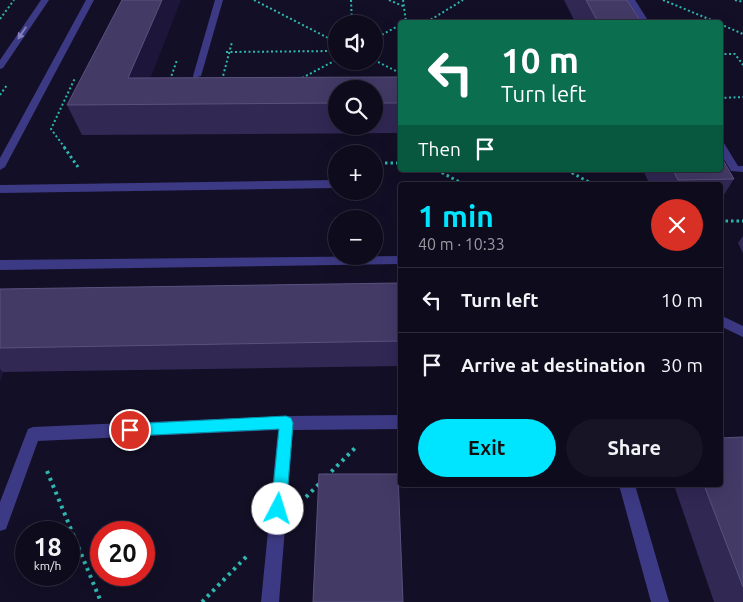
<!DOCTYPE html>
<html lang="en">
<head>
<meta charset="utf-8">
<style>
	:root { --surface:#0e0b1c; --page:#171425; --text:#f1f3f6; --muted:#9b9ba3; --line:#2e2b3b; --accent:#00e5ff }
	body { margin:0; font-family:Ubuntu,sans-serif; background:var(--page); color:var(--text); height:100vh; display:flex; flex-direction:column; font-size:19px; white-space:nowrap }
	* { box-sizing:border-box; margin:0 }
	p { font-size:16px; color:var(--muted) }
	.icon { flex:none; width:28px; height:28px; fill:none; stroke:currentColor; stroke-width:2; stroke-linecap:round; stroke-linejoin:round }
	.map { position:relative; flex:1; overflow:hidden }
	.side { position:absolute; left:398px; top:182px; width:325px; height:305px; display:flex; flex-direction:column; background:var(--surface); border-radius:5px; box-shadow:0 5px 20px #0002,0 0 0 1px var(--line) }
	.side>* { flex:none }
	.banner { position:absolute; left:398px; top:20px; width:325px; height:152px; border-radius:5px; box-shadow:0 5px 20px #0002,0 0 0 1px var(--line); background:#0b6e4f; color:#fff; overflow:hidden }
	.controls { position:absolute; left:328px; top:15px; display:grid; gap:10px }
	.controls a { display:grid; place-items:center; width:55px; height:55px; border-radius:50%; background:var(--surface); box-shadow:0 5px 20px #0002,0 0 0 1px var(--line); font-size:25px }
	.speed { position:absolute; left:15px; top:521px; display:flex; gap:10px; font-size:25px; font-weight:700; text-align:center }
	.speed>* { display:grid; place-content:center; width:65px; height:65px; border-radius:50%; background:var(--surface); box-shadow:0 5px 20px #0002,0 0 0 1px var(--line); line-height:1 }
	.speed small { font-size:12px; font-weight:400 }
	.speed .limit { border:8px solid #d22; background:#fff; color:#111 }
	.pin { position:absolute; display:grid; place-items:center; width:42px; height:42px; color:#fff; margin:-21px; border:2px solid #fff; border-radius:50%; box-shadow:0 1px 5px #0007 }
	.me { position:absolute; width:55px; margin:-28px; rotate:5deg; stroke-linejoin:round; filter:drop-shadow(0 0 4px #0008) }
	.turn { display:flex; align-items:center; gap:18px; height:105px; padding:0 20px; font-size:22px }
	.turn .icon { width:65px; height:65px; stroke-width:2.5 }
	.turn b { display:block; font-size:35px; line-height:42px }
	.then { display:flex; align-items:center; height:48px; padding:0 20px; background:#0003; gap:10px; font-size:19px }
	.round { display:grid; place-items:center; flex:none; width:52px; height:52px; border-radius:26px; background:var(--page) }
	.head { display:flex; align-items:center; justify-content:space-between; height:85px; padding:0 20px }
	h1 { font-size:30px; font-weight:700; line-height:38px; color:var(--accent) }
	.action { display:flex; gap:10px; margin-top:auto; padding:10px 20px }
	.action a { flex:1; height:58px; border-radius:30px; background:var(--accent); color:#111; font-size:20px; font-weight:700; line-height:58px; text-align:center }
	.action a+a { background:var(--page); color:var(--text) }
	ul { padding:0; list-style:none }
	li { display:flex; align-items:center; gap:15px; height:65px; padding:0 20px; border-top:1px solid var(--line) }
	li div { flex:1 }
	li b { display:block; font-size:19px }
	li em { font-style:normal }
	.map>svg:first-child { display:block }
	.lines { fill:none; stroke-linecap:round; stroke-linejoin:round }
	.path-far2 { stroke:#2fb8b0; stroke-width:2; stroke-dasharray:2 2.5; stroke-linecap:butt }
	.path-far1 { stroke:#2fb8b0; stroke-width:3; stroke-dasharray:2.5 3; stroke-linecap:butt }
	.path { stroke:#2fb8b0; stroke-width:4; stroke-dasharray:3 4.5; stroke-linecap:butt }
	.service { fill:#3d3a85; fill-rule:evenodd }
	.minor { fill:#3d3a85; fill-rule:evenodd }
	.wall { fill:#312854; fill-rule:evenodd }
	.shaded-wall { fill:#1d163a }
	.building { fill:#433a66; stroke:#5a527e }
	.oneway { fill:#837fbc }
	.route { fill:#00e5ff; stroke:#0095a6 }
</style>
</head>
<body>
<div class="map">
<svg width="743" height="602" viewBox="0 0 743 602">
	<rect width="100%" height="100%" fill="#130f26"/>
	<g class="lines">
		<g class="path-far2">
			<polyline points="254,0 336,42"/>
			<polyline points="351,0 352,24"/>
			<polyline points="389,0 403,6"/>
			<polyline points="403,0 406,22"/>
			<polyline points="663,0 716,22"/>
			<polyline points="735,0 743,2"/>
			<polyline points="0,19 14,0"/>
			<polyline points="427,22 463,0"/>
			<polyline points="720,24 743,34"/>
			<polyline points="374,39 400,25"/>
			<polyline points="226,52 336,51"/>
			<polyline points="720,54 735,54 743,65"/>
			<polyline points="374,60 400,73"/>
			<polyline points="302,78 336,60"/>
			<polyline points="170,80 177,60"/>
			<polyline points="222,80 232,42"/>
			<polyline points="0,95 7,85"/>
			<polyline points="720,98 743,97"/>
			<polyline points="65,148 51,129 75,78"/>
		</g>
		<g class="path-far1">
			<polyline points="64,147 78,167"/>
			<polyline points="374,163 400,163"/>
			<polyline points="437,170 465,185"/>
			<polyline points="567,170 594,185"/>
			<polyline points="720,221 743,221"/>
		</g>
		<g class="path">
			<polyline points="47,471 101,602"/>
			<polyline points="326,477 356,447"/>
			<polyline points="306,497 321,482"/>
			<polyline points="202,602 247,556"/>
		</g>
		<g class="service">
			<polygon points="86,0 94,0 5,167 0,170 0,158"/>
			<polygon points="215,0 223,0 201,76 194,78 193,76"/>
			<polygon points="627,0 635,0 649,22 641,22"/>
			<polygon points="720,142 724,143 738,166 743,166 743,172 731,171 720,153"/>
			<polygon points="336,180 336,188 0,193 0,185"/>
			<polygon points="400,256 400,264 0,270 0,260"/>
			<polygon points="720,315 743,326 743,337 720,326"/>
			<polygon points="400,415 400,429 293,430 279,602 261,602 278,430 38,441 6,529 0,531 0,502 28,429 33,427 286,416"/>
			<polygon points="619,485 635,485 669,602 651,602"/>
		</g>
		<polygon class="minor" points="41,0 49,0 3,68 0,69 0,60"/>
	</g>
	<g class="wall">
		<polygon points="564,0 627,0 641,22 575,22"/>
		<path d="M400,77v56l-318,2 -15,-30 84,-27zM336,89h38v37h-38z"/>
		<polygon points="643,170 720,170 734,179 720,201 720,185 650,185"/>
		<polygon points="743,236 743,253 738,243"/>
		<polygon points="400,283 400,366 3,372 0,381 0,289"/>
		<polygon points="743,437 743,602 714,602 674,485 720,485"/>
	</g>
	<g class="shaded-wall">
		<polygon points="162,0 181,0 140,105 128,78"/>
		<polygon points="0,369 3,372 0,381"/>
	</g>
	<g class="building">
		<polygon points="122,0 162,0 128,78 400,77 400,103 374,103 374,89 336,89 336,103 67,105"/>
		<polygon points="586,0 627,0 641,22 598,22"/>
		<polygon points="720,155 734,179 678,180 673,170 720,170"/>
		<polygon points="400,283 400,341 0,348 0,289"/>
		<polygon points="743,437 743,587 704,485 720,485 720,438"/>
		<polygon points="319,474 398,474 403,602 313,602"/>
	</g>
	<defs><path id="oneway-solid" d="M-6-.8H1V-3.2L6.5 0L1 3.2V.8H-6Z" transform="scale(1.25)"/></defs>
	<use class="oneway" href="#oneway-solid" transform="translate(22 33) rotate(124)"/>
	<polygon class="route" points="286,416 291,418 293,423 286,509 284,514 278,516 273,514 271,509 279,429 130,436 125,434 123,430 125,425 130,424"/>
</svg>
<div class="controls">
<a><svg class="icon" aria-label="sound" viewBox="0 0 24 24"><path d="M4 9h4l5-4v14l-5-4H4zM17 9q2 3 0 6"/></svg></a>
<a><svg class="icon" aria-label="search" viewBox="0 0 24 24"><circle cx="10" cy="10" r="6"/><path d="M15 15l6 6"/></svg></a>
<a>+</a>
<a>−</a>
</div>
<div class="speed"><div>18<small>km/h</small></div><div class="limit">20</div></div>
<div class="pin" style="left:130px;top:430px;background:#d93025"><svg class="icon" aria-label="arrive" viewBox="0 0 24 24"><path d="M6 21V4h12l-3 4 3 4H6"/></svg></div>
<svg class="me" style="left:278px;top:509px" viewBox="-20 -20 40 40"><circle r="19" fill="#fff"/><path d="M0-13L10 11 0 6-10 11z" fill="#00e5ff"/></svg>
<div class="banner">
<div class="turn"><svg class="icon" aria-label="left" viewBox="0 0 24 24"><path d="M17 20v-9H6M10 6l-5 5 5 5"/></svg><div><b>10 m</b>Turn left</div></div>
<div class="then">Then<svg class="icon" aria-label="arrive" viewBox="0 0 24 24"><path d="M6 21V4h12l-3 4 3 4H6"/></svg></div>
</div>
<section class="side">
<div class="head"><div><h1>1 min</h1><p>40 m · 10:33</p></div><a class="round" style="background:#d93025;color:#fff"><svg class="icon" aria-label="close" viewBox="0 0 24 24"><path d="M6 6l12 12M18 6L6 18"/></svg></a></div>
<ul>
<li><svg class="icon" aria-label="left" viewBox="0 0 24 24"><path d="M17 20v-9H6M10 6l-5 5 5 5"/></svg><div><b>Turn left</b></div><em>10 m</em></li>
<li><svg class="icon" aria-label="arrive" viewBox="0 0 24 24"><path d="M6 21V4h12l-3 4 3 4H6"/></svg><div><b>Arrive at destination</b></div><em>30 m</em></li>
</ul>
<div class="action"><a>Exit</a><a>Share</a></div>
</section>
</div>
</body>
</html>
